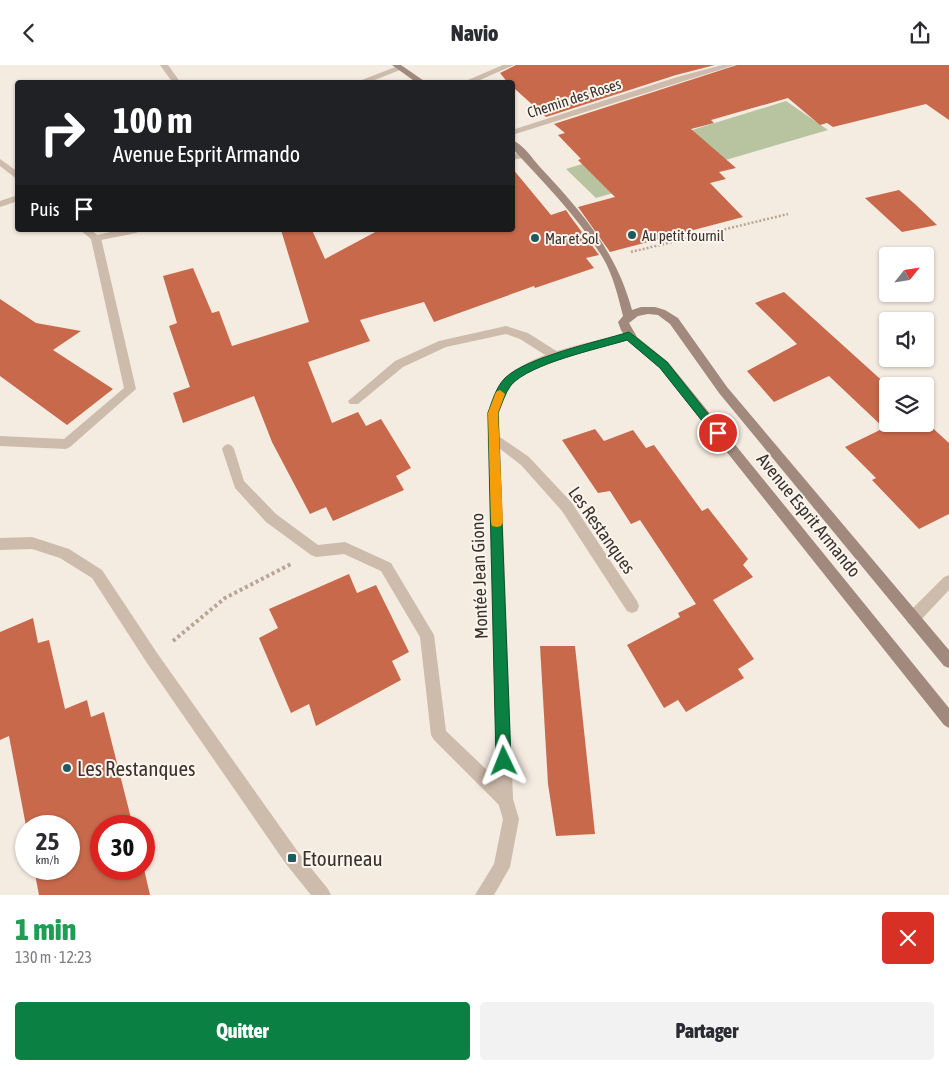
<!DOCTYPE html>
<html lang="fr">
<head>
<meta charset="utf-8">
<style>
	:root { --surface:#fff; --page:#f2f2f3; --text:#2b2b33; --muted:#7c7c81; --accent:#0b8043 }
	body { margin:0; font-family:"Asap Condensed",sans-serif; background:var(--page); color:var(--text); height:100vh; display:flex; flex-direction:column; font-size:19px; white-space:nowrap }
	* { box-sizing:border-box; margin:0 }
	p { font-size:16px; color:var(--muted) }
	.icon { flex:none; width:28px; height:28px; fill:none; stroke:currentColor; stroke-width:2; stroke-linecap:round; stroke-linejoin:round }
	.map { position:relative; height:830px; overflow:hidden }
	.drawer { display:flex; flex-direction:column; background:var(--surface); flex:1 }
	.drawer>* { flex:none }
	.top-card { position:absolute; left:15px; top:15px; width:500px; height:152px; border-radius:5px; box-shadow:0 1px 4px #0004; background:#202124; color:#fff; overflow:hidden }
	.needle { width:32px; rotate:60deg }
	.buttons { position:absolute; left:879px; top:182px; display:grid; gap:10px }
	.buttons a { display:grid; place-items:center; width:55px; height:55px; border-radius:5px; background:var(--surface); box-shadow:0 1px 4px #0004; font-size:25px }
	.speed { position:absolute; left:15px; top:750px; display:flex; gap:10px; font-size:25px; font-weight:700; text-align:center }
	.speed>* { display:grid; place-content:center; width:65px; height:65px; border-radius:50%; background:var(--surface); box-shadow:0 1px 4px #0004; line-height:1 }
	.speed small { font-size:12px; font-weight:400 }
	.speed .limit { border:8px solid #d22; background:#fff; color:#111 }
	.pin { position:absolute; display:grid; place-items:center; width:42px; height:42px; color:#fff; margin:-21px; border:2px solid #fff; border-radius:50%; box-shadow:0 1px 5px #0007 }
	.me { position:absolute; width:55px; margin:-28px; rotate:358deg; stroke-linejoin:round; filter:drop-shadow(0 0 4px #0008) }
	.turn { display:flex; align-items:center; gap:18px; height:105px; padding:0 15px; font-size:22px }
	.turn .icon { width:65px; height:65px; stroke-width:2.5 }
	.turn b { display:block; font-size:35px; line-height:42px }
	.then { display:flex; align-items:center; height:48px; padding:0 15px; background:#0003; gap:10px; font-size:19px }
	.round { display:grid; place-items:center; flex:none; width:52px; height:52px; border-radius:5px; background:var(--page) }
	.headline { display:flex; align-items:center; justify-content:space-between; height:85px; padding:0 15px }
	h1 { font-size:30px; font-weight:800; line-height:38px; color:#1e9e55 }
	.action { display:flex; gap:10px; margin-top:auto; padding:10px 15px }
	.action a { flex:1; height:58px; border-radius:5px; background:var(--accent); color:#fff; font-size:20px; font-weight:800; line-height:58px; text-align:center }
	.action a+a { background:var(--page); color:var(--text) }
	header { display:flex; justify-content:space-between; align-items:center; height:65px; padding:0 15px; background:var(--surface); font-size:22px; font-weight:800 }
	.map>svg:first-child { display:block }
	.green { fill:#b8c4a0 }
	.building { fill:#c8694b }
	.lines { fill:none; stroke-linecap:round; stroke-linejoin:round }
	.path-far1 { stroke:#b9a596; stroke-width:2.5; stroke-dasharray:2 2; stroke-linecap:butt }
	.path { stroke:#b9a596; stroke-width:4; stroke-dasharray:3 3; stroke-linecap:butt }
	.lane { fill:#cdbbac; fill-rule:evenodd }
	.street { fill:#cdbbac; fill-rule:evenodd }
	.secondary { fill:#a18a7d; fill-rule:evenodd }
	.route { fill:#0b8043; stroke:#07532c }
	.slow { fill:#f59e0b }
	.poi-dot { fill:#1f5a5e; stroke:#fbf5ee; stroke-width:2 }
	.labels { text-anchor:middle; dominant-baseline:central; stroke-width:4; stroke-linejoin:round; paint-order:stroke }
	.far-street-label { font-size:15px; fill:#3b302b; stroke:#fbf5ee }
	.far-poi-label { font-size:15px; fill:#3b302b; stroke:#fbf5ee; text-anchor:start }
	.street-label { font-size:18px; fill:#3b302b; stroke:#fbf5ee }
	.near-poi-label { font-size:21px; fill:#3b302b; stroke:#fbf5ee; text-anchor:start }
</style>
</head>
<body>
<header><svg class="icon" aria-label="back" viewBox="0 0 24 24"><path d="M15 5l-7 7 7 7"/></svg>Navio<svg class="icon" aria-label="share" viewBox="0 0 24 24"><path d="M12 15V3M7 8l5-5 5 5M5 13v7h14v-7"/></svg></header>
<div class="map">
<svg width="949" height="830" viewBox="0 0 949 830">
	<rect width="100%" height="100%" fill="#f4ebe1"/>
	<polygon class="green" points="786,36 828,65 596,133 566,104"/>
	<g class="building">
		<polygon points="516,0 715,0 676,10 546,52 515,24 512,18 508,18 500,8"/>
		<polygon points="737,0 949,0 949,55 926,39 833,62 827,58 820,60 788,33 711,55 714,58 691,64 736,103 719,107 726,114 710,118 743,152 610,187 578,142 615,132 578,95 581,94 558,70 565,68 554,59"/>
		<polygon points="512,103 551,150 566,145 570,151 599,190 586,193 594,203 535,223 534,221 434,257 424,237 360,255 370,276 308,297 332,358 358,347 366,361 381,354 411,403 396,411 404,425 333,456 326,442 310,449 272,377 254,331 183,358 173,328 190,322 169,261 177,258 163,211 193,203 212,248 219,246 232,281 309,257 281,165 312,165 325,194 379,165 512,165"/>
		<polygon points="899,125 915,139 937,160 902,167 865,133"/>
		<polygon points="784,227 888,321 888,359 925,359 925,356 949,378 949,449 919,464 872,415 876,413 845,382 884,363 829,311 774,337 747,306 797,279 755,238"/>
		<polygon points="0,234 36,258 81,266 53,285 113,324 67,360 0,311"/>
		<polygon points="595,364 604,376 633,365 646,383 654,380 702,446 708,443 748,494 743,500 753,512 713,535 754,594 738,604 744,613 686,647 678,635 664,643 627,580 680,552 678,548 696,539 640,455 631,459 610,426 598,428 562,375"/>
		<polygon points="349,509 357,528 376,520 409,587 392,596 401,615 316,661 309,639 291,648 259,573 278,563 269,544"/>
		<polygon points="33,553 38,578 49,575 65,644 87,635 91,652 104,647 133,761 101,761 101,804 144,804 150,830 39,830 34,804 69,804 69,761 26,761 9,671 0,675 0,567"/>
		<polygon points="540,581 575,581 595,769 556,771 548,719"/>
	</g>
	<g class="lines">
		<polyline class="path-far1" points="631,187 788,149"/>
		<polyline class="path" points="173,576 225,533 291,499"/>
		<g class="lane">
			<polygon points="160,0 168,0 181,18 173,18"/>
			<polygon points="0,94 18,107 18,115 0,101"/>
			<polygon points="80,165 91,165 101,173 136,324 70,382 66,384 0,381 0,371 64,374 124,323 91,174"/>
			<polygon points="506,261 528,268 561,289 563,292 561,295 553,295 520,274 506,269 446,282 403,302 358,339 350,339 348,336 395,296 439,276"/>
			<polygon points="494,368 529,392 572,438 637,536 639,541 637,546 632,548 627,546 562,446 521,400 490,376 488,373 490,370"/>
			<polygon points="228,379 232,381 234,384 244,416 276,449 318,480 345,477 391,498 434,570 446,666 511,728 513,734 511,740 505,742 499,740 434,675 431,670 420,572 381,506 344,489 316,492 311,490 266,457 235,423 222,384 224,381"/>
		</g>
		<g class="street">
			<polygon points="503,0 514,0 473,18 461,18"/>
			<polygon points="722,0 735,0 512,70 512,65 677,12"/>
			<polygon points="398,1 405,3 367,18 354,18"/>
			<polygon points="525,87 529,90 528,92 512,95 512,89"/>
			<polygon points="18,130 18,136 0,142 0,136"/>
			<polygon points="120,165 141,165 136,168 96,176 91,173 93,171"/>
			<path d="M629,267l4,1 1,3 -1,3c-36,11 -95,18 -121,46 -7,8 -10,19 -13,28l14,386 6,20 -9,48 -16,28h-19l19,-31 9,-45 -6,-20 -10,-386c5,-11 8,-25 17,-34 28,-28 88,-36 125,-47z"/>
			<polygon points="32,472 69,484 102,505 157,588 298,787 328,824 331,830 311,830 286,799 147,598 92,513 60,493 32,484 0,485 0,473"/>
			<polygon points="949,510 949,525 918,558 913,560 908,558 906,553 908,548 944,512"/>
		</g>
		<g class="secondary">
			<polygon points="392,0 401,0 427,18 417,18"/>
			<path d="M512,75c11,4 20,18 27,26 41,44 77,84 93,144l9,-3h14l10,3 13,8 49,69 222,263v18l-5,-2 -225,-273 -49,-69 -12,-9 -10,-1 -10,2 -9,7 8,14 31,25 281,346v20l-5,-3 -284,-357 -31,-26 -8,-12 -3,-8 5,-6c-5,-20 -10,-41 -20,-58 -25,-41 -59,-75 -91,-110z"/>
		</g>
	</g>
	<path class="route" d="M629,267l38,30 56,71 -2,3h-7l-54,-68 -33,-28c-29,9 -96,23 -116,45 -6,8 -9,19 -13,28l13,348 -2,5 -5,2 -6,-2 -2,-5 -8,-348c4,-11 8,-26 17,-35 22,-21 92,-36 124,-46z"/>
	<polygon class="slow" points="500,325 505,329 498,348 503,457 501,461 497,462 492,461 491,457 488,348 496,327"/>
	<g class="poi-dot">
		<circle cx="632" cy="170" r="5"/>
		<circle cx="535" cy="173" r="5"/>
		<circle cx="67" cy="703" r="5"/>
		<rect x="287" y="788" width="10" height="10" rx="2.5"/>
	</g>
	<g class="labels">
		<g class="far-street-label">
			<text transform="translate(574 33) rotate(-18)">Chemin des Roses</text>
		</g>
		<g class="far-poi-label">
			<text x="642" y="170">Au petit fournil</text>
			<text x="545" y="173">Mar et Sol</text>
		</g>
		<g class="street-label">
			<text transform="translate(809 450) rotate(51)">Avenue Esprit Armando</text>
			<text transform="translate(602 465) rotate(55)">Les Restanques</text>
			<text transform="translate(479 511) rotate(-92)">Montée Jean Giono</text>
		</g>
		<g class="near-poi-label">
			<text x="77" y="703">Les Restanques</text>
			<text x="302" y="793">Etourneau</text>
		</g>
	</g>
</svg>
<div class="buttons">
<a><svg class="needle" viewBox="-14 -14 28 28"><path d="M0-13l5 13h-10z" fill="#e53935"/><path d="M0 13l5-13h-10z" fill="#7c7c81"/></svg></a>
<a><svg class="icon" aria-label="sound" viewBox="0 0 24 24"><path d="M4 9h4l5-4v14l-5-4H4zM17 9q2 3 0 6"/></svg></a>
<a><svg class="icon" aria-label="layers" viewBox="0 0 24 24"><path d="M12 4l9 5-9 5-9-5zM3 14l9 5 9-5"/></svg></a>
</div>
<div class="speed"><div>25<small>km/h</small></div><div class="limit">30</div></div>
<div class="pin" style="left:718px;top:368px;background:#d93025"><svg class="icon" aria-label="arrive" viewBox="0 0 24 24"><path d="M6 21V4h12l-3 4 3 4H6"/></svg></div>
<svg class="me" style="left:504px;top:696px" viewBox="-20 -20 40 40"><path d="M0-17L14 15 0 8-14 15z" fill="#0b8043" stroke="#fff" stroke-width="4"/></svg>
<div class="top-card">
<div class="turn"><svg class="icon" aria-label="right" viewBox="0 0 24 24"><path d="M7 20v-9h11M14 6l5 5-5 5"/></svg><div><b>100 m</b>Avenue Esprit Armando</div></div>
<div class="then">Puis<svg class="icon" aria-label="arrive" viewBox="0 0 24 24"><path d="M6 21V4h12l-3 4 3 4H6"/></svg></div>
</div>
</div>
<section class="drawer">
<div class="headline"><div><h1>1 min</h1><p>130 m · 12:23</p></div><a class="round" style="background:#d93025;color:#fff"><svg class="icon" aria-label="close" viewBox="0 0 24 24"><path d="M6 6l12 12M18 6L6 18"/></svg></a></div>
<div class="action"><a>Quitter</a><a>Partager</a></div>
</section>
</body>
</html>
